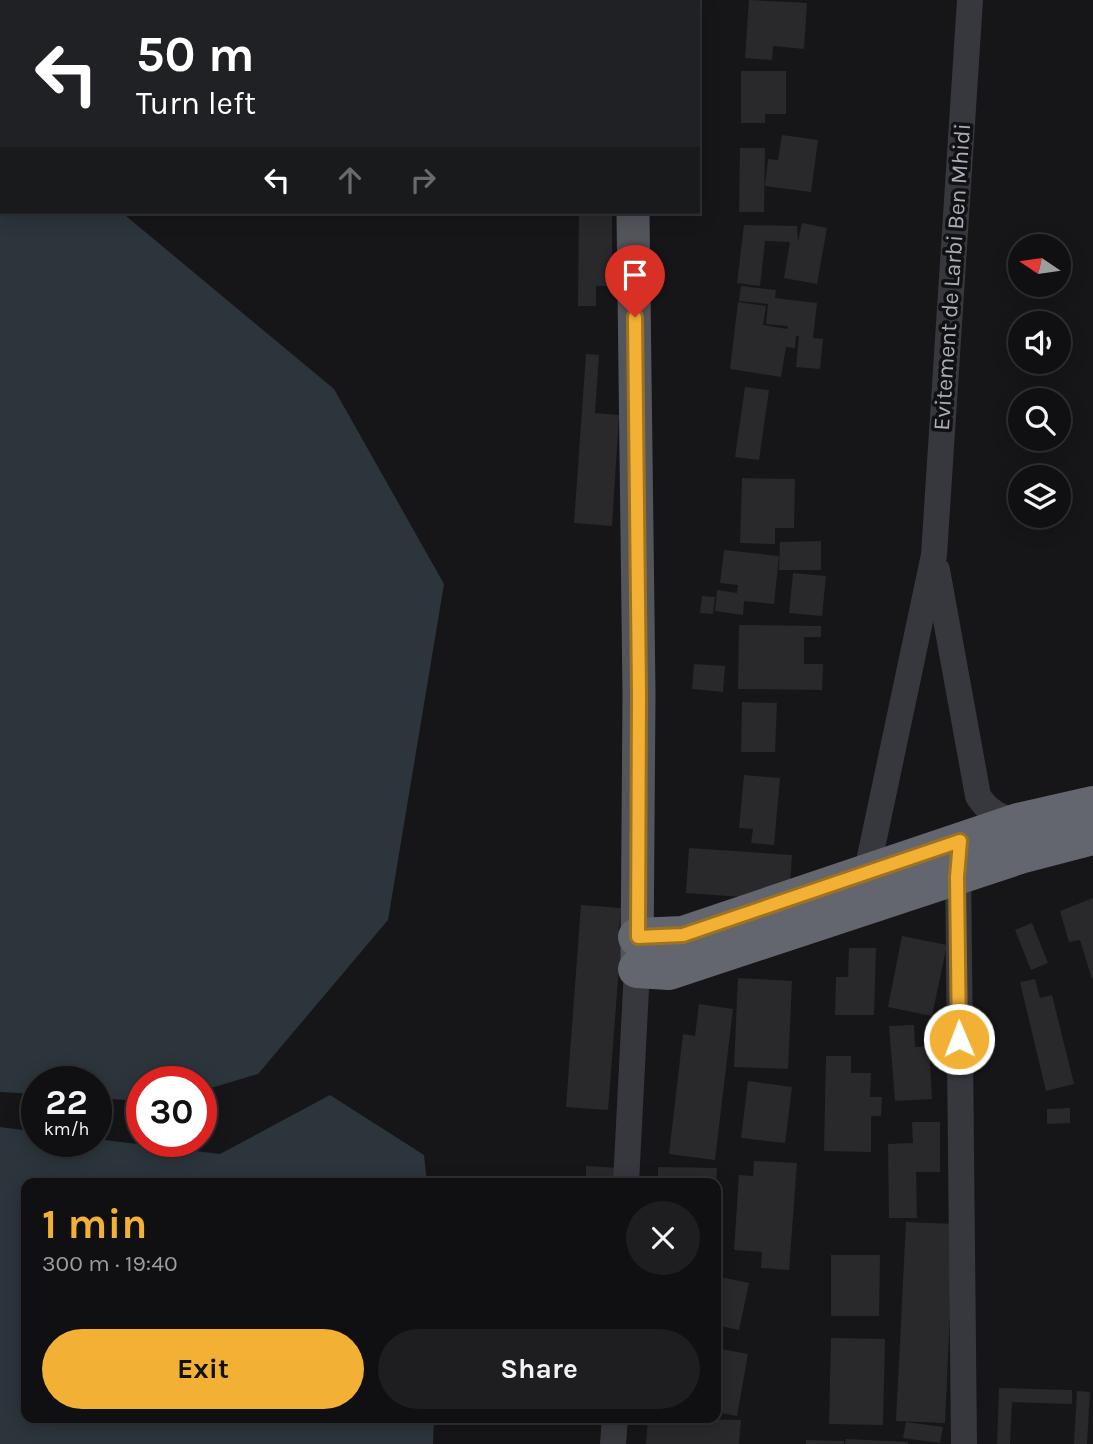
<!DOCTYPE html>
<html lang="en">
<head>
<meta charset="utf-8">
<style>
	:root { --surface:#101012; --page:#1e1e20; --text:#f1f3f6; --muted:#9c9d9f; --line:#303032; --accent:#f2b134 }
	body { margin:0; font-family:Karla,sans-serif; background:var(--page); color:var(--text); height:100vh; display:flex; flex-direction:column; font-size:26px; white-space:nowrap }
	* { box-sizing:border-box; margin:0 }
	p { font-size:23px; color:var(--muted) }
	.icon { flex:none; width:38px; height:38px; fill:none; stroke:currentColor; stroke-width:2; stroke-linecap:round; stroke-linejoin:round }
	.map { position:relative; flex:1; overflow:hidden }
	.details { position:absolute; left:21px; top:1178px; width:700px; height:245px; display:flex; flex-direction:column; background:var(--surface); border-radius:14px; box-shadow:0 4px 18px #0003,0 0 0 2px var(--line) }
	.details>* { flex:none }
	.top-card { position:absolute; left:0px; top:0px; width:700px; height:214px; box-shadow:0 4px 18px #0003,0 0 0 2px var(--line); background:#202124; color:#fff; overflow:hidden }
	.needle { width:46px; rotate:283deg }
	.tools { position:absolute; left:1008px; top:234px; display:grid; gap:14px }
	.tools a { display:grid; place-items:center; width:63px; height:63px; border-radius:50%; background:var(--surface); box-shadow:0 4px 18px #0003,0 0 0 2px var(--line); font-size:35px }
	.speed { position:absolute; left:21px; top:1066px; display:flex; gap:14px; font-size:35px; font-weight:700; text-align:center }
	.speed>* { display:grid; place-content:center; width:91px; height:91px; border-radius:50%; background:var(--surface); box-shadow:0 4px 18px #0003,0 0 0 2px var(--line); line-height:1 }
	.speed small { font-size:18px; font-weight:400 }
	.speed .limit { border:10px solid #d22; background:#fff; color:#111 }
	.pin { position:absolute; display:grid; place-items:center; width:60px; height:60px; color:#fff; margin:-72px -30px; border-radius:50% 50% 50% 0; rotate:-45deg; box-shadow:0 0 7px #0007 }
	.pin .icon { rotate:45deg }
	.me { position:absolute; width:77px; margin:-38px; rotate:359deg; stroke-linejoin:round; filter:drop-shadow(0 0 5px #0008) }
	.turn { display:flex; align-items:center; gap:24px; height:147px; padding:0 21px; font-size:32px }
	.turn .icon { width:91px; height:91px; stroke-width:2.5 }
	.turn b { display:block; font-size:49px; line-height:60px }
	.lanes { display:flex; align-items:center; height:66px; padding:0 21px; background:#0003; justify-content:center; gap:35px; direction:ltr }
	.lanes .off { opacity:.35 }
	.round { display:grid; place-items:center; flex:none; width:74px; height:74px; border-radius:37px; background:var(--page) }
	.summary { display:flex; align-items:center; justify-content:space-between; height:119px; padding:0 21px }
	h1 { font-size:42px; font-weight:700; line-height:52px; color:var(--accent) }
	.button { display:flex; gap:14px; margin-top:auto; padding:14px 21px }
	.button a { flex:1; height:80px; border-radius:42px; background:var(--accent); color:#111; font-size:28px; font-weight:700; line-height:80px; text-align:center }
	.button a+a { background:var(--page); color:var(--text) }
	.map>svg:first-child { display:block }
	.water { fill:#2c353c }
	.building { fill:#29292c }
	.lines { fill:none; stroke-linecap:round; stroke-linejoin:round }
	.minor { stroke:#37383d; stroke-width:26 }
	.major { stroke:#53555c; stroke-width:33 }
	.highway { stroke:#63666e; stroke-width:38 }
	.route-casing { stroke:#9d7322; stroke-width:18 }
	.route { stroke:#f2b134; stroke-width:12 }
	.labels { text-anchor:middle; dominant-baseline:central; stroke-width:7; stroke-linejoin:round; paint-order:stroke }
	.street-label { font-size:23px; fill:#a8adb8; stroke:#111113 }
</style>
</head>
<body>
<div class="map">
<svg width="1093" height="1444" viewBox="0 0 1093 1444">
	<rect width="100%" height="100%" fill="#161618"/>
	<g class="water">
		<polygon points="0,190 2,212 104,212 126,216 334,389 444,584 388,920 258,1074 201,1091 201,1082 142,1082 142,1101 96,1098 96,1082 37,1082 37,1094 0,1092"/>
		<polygon points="330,1095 424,1155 427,1183 26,1183 26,1418 434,1418 433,1444 0,1444 0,1127 37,1132 37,1141 96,1139 220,1154"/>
	</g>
	<g class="building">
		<polygon points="749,0 807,3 804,49 773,46 772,60 745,58"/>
		<polygon points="741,71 786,71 786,114 765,114 765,123 741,123"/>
		<polygon points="782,135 818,140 811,192 765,186 768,159 778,160"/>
		<polygon points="740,148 765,148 764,212 739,212"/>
		<polygon points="579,212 612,212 612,286 596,286 596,306 578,306"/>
		<polygon points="802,223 827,228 817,284 784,278 790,242 765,241 760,286 737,283 744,225 797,226 798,242"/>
		<polygon points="741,286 776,290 775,298 817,303 813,338 823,339 820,369 796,367 799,336 796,336 795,348 786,347 781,377 730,369 738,302 766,306 763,325 787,329 788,326 766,324 768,304 739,301"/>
		<polygon points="586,354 599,355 595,413 619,415 612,526 574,523"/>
		<polygon points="745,387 769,390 759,460 735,457"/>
		<polygon points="742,478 795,479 794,528 775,528 775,544 740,543"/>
		<polygon points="821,541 821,570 779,570 780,542"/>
		<polygon points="724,550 779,556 774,604 744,601 743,615 715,611 717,590 737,593 738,585 720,583"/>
		<polygon points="793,573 826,576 822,616 789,613"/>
		<polygon points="702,596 715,597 713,614 700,613"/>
		<polygon points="739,625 821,626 821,637 804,637 804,664 823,664 822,690 738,689"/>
		<polygon points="694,664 725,666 723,692 692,689"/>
		<polygon points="742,702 777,703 775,752 741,752"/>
		<polygon points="744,775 780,778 774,845 751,843 753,829 739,828"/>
		<polygon points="689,848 792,855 790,885 772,899 686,893"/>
		<polygon points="1093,898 1093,979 1092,979 1080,940 1069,942 1060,911"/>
		<polygon points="581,905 621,908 619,930 631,931 619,967 608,1110 566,1107"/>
		<polygon points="1032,923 1048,963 1031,970 1015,930"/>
		<polygon points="902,936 947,945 932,1016 888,1007"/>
		<polygon points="849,948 876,948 874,1015 835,1015 836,977 848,977"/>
		<polygon points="738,978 792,981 788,1069 734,1067"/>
		<polygon points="1035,979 1040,998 1052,995 1074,1084 1046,1091 1020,982"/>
		<polygon points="699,1004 733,1009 715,1160 669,1154 683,1034 695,1036"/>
		<polygon points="914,1025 915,1047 929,1046 932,1099 895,1101 889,1026"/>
		<polygon points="826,1056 851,1056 851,1073 871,1073 870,1097 882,1097 881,1116 871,1116 871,1152 824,1151"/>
		<polygon points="748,1081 792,1087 785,1143 741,1138"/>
		<polygon points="1070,1108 1070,1123 1047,1124 1047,1109"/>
		<polygon points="912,1122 940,1122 940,1172 916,1172 917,1218 889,1218 888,1144 913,1143"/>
		<polygon points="754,1161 797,1163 789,1270 761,1268 762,1252 734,1250 739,1175 753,1176"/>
		<polygon points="586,1166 619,1168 618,1183 586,1183"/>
		<polygon points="658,1167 717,1168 716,1183 658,1183"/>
		<polygon points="906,1222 954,1224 945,1423 896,1421"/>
		<polygon points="831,1255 880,1255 879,1316 831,1316"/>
		<polygon points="716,1276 749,1283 739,1330 716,1325"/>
		<polygon points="831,1338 885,1339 883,1425 829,1424"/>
		<polygon points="716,1348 748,1354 737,1416 716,1412"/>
		<polygon points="999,1388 1072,1390 1072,1404 1012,1402 1010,1444 997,1444"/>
		<polygon points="1077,1391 1090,1392 1087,1444 1074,1444"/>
		<polygon points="648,1418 741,1420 739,1444 646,1444"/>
		<polygon points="906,1422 943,1427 940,1443 903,1438"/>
		<polygon points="846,1439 908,1442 908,1444 845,1444"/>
		<polygon points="806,1440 844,1441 844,1444 806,1444"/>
	</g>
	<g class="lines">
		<g class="minor">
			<path d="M937,570l41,226c10,16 22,21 40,26"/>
			<polyline points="958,860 964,1444"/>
			<polyline points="869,886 867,871 934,555 970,0"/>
			<polyline points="626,1183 637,969"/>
			<polyline points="613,1444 615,1418"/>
		</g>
		<g class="major">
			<polyline points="646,2 646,0"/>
			<polyline points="633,212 639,694 637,962"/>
		</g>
		<g class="highway">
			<polyline points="637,937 683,935 1018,822 1093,805"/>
			<polyline points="637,969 669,971 1023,854 1093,836"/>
		</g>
	</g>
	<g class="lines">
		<defs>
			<polyline id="route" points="635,317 639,694 638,937 683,935 960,841 957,877 959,1039"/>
		</defs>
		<use href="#route" class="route-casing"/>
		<use href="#route" class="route"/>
	</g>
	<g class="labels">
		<g class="street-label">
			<text transform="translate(952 277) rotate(-86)">Evitement de Larbi Ben Mhidi</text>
		</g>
	</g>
</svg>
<div class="tools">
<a><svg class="needle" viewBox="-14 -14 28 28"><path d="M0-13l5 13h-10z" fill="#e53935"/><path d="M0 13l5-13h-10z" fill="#9c9d9f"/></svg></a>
<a><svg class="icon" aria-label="sound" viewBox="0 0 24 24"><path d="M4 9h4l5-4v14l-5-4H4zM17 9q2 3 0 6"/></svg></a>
<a><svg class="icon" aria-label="search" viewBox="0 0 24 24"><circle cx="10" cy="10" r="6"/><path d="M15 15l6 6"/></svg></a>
<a><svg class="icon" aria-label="layers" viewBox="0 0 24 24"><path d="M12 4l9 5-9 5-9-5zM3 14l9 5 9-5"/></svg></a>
</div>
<div class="speed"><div>22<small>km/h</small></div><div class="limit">30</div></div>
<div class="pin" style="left:635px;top:317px;background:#d93025"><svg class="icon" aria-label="arrive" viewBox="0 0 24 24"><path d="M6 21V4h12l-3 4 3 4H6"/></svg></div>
<svg class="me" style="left:959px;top:1039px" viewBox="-20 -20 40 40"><circle r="17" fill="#f2b134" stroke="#fff" stroke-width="3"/><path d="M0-11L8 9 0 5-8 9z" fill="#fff"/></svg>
<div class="top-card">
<div class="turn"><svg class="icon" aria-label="left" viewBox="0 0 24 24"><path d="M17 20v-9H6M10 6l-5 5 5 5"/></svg><div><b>50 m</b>Turn left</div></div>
<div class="lanes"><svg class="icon" aria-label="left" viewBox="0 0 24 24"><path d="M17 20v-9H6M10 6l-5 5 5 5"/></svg><svg class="icon off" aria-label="ahead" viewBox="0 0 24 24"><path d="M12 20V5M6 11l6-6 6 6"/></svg><svg class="icon off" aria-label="right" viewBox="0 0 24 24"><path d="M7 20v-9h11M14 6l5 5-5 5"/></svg></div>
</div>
<section class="details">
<div class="summary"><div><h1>1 min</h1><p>300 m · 19:40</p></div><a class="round"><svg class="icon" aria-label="close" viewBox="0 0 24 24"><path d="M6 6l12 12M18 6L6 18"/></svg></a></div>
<div class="button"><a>Exit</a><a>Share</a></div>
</section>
</div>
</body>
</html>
